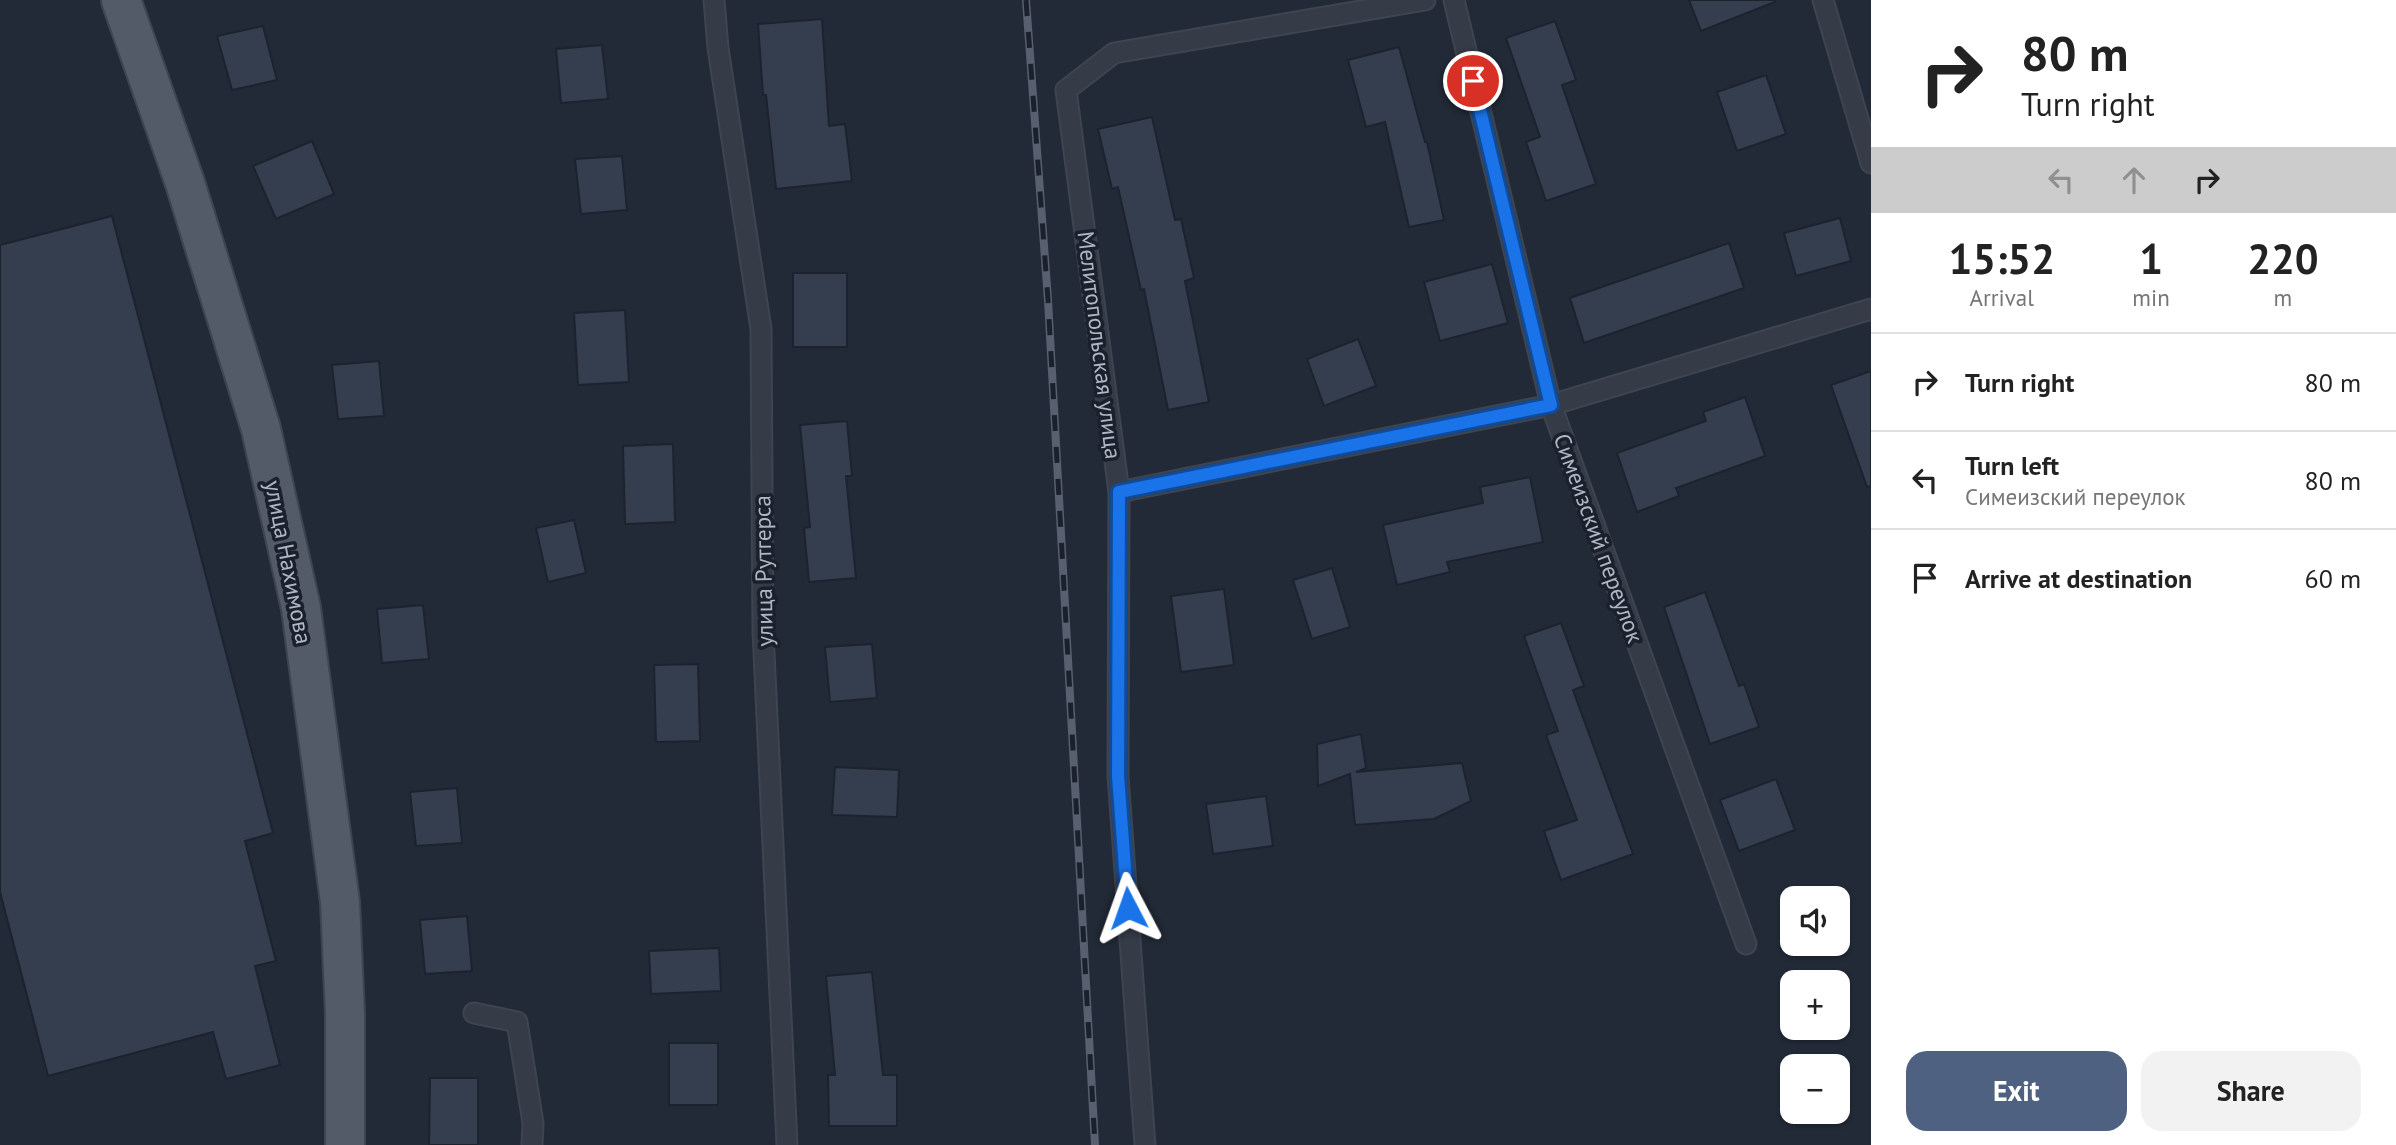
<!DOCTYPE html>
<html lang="en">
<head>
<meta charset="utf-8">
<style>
	:root { --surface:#fff; --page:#f2f2f2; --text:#222; --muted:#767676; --line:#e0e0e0; --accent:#4f6180 }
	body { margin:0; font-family:"PT Sans",sans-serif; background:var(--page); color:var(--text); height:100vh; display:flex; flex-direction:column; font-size:26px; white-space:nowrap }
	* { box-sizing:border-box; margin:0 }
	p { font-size:23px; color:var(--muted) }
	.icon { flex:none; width:38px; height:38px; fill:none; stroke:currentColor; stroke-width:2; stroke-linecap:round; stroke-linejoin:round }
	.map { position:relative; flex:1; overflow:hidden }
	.panel { display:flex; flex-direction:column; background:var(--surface); width:525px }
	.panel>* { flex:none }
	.hud { background:#fff; color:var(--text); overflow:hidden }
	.controls { position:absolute; left:1780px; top:886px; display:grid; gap:14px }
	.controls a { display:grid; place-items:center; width:70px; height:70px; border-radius:14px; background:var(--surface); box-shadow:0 2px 5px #0004; font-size:35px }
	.pin { position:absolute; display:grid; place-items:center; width:60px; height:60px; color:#fff; margin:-30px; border:4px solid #fff; border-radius:50%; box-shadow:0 2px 7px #0007 }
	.me { position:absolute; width:77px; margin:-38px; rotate:356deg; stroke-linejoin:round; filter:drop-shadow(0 0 5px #0008) }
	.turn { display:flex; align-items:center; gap:24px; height:147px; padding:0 35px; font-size:32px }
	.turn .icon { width:91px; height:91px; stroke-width:2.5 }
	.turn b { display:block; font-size:49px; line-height:60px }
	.lanes { display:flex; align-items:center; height:66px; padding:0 35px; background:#0003; justify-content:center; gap:35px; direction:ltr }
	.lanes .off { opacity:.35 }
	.eta { display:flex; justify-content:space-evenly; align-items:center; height:119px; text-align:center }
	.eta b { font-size:42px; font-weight:800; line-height:49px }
	.primary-button { display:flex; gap:14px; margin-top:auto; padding:14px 35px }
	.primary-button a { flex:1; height:80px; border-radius:21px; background:var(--accent); color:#fff; font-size:28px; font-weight:800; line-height:80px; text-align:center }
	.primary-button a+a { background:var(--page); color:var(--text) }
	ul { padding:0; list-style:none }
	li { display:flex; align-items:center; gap:21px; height:98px; padding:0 35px; border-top:2px solid var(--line) }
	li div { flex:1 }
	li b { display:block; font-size:26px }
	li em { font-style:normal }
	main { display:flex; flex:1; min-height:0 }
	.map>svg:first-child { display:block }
	.building { fill:#343e4e; stroke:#1c232e; stroke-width:2 }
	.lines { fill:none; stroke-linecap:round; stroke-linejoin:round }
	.service-casing { stroke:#3e4551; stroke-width:23 }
	.primary-casing { stroke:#3e4551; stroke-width:42 }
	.service { stroke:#353c47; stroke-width:19 }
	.primary { stroke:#535b68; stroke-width:38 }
	.rail-casing { stroke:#57606e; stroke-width:8 }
	.rail { stroke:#1b212c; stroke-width:5; stroke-dasharray:16; stroke-linecap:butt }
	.route-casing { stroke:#114b97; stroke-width:18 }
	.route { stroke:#1a73e8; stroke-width:12 }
	.labels { text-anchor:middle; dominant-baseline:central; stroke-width:7; stroke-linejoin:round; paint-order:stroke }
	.street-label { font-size:23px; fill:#b0b7c4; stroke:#1b212c }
</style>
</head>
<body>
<main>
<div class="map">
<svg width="1871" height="1145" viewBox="0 0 1871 1145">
	<rect width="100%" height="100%" fill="#222a37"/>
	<g class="building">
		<polygon points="1689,0 1774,0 1775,2 1701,31"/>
		<polygon points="822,19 829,126 845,124 852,181 776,189 766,95 763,95 758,24"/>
		<polygon points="1555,21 1576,80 1562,85 1596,184 1546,201 1526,142 1540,137 1506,38"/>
		<polygon points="263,26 277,80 232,90 217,36"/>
		<polygon points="602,45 608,99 561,103 556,49"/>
		<polygon points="1399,47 1425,142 1427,142 1444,220 1409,227 1385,122 1366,127 1348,60"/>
		<polygon points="1766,75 1786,134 1737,151 1717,92"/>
		<polygon points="1152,117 1175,220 1181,219 1194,278 1185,281 1209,402 1168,410 1144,289 1141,290 1118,187 1112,189 1098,129"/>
		<polygon points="312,141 334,194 276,219 253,166"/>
		<polygon points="622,156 627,210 581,214 575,159"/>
		<polygon points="112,216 273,833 245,841 276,961 255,966 280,1065 226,1079 213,1032 48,1076 0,892 0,245"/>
		<polygon points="1840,218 1851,261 1796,276 1784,233"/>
		<polygon points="1729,243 1744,288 1584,343 1570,298"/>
		<polygon points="1492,264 1508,323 1440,341 1424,282"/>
		<rect x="793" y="273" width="54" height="74"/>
		<polygon points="625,310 629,382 578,385 574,313"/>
		<polygon points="1358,339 1376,386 1324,406 1307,359"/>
		<polygon points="379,361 384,416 338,419 332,365"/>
		<polygon points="1871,371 1871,486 1867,487 1831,385"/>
		<polygon points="1745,397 1765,456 1676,488 1679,496 1637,512 1617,453 1706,421 1703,412"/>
		<polygon points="847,421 852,476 846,476 856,578 809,582 804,528 810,527 800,425"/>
		<polygon points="673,444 675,522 625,524 623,446"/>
		<polygon points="1530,477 1543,542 1447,562 1450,572 1397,585 1383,525 1483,503 1480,487"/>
		<polygon points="574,520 586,573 548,582 536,528"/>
		<polygon points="1332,568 1350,627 1312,639 1293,580"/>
		<polygon points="1224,589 1234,665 1181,672 1171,596"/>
		<polygon points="1705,592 1739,686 1744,684 1759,727 1710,744 1664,607"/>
		<polygon points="423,605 429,659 382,663 377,609"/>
		<polygon points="1561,623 1584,686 1573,690 1633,854 1561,880 1544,831 1577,820 1546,735 1558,731 1524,636"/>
		<polygon points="872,644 877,698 830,702 825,647"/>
		<polygon points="698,664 700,741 656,742 654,665"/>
		<polygon points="1361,734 1366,768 1356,772 1462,763 1471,801 1434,819 1355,825 1350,774 1318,786 1317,744"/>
		<polygon points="835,767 899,770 897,817 832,815"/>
		<polygon points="1776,779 1795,830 1739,851 1720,800"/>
		<polygon points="457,788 462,843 416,846 410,792"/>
		<polygon points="1266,796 1273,846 1213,854 1206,804"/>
		<polygon points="467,916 472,971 425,974 420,920"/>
		<polygon points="719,948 721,991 651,994 649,951"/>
		<polygon points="872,972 883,1075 897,1075 897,1126 829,1126 828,1075 835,1075 826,976"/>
		<rect x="669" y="1043" width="49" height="62"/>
		<polygon points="430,1078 478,1078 478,1145 429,1145"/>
	</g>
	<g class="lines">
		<defs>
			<g id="service">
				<polyline points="714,0 718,48 761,329 763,631 787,1145"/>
				<polyline points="1454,0 1551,405 1746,944"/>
				<polyline points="1823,0 1871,163"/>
				<polyline points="1119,492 1551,405 1871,309"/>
				<polyline points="474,1013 517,1022 533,1123 532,1145"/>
				<polyline points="1145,1145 1118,776 1119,492 1066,90 1114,53 1425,0"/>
			</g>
			<polyline id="primary" points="121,0 185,183 261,429 301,608 340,902 345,1014 345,1145"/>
		</defs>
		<use href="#service" class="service-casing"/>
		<use href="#primary" class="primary-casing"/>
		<use href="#service" class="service"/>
		<use href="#primary" class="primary"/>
		<defs>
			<polyline id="rail" points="1026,0 1048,300 1095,1145"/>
		</defs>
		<use href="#rail" class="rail-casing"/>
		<use href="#rail" class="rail"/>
	</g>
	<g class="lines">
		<defs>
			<polyline id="route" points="1128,908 1118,776 1119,492 1551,405 1473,81"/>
		</defs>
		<use href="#route" class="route-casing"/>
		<use href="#route" class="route"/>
	</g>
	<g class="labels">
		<g class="street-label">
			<text transform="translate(1100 345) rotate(83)">Мелитопольская улица</text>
			<text transform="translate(1599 538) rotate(70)">Симеизский переулок</text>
			<text transform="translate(289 562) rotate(79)">улица Нахимова</text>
			<text transform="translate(763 571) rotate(-91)">улица Рутгерса</text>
		</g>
	</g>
</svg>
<div class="controls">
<a><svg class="icon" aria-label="sound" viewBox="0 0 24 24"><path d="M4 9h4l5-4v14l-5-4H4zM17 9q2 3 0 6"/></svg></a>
<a>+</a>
<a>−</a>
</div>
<div class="pin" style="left:1473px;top:81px;background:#d93025"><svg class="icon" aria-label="arrive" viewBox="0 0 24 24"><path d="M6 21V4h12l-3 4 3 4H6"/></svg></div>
<svg class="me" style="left:1128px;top:908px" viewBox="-20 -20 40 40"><path d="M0-17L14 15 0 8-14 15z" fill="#1a73e8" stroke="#fff" stroke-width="4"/></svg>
</div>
<section class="panel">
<div class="hud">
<div class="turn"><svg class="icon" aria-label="right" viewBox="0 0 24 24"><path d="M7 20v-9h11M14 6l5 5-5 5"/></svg><div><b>80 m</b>Turn right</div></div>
<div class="lanes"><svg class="icon off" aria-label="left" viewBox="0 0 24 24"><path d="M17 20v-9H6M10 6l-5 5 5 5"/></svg><svg class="icon off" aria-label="ahead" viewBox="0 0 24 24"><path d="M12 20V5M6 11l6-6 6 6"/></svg><svg class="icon" aria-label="right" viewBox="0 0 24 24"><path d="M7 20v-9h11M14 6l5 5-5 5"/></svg></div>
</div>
<div class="eta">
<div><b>15:52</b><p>Arrival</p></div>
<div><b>1</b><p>min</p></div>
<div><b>220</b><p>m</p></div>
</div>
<ul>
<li><svg class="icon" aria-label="right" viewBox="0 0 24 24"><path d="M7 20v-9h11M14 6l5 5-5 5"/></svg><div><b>Turn right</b></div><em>80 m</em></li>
<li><svg class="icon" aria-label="left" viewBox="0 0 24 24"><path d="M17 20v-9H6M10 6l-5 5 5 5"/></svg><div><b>Turn left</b><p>Симеизский переулок</p></div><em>80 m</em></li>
<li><svg class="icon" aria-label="arrive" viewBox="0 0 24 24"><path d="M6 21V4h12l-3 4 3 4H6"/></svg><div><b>Arrive at destination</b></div><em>60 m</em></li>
</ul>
<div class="primary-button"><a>Exit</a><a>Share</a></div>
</section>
</main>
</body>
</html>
